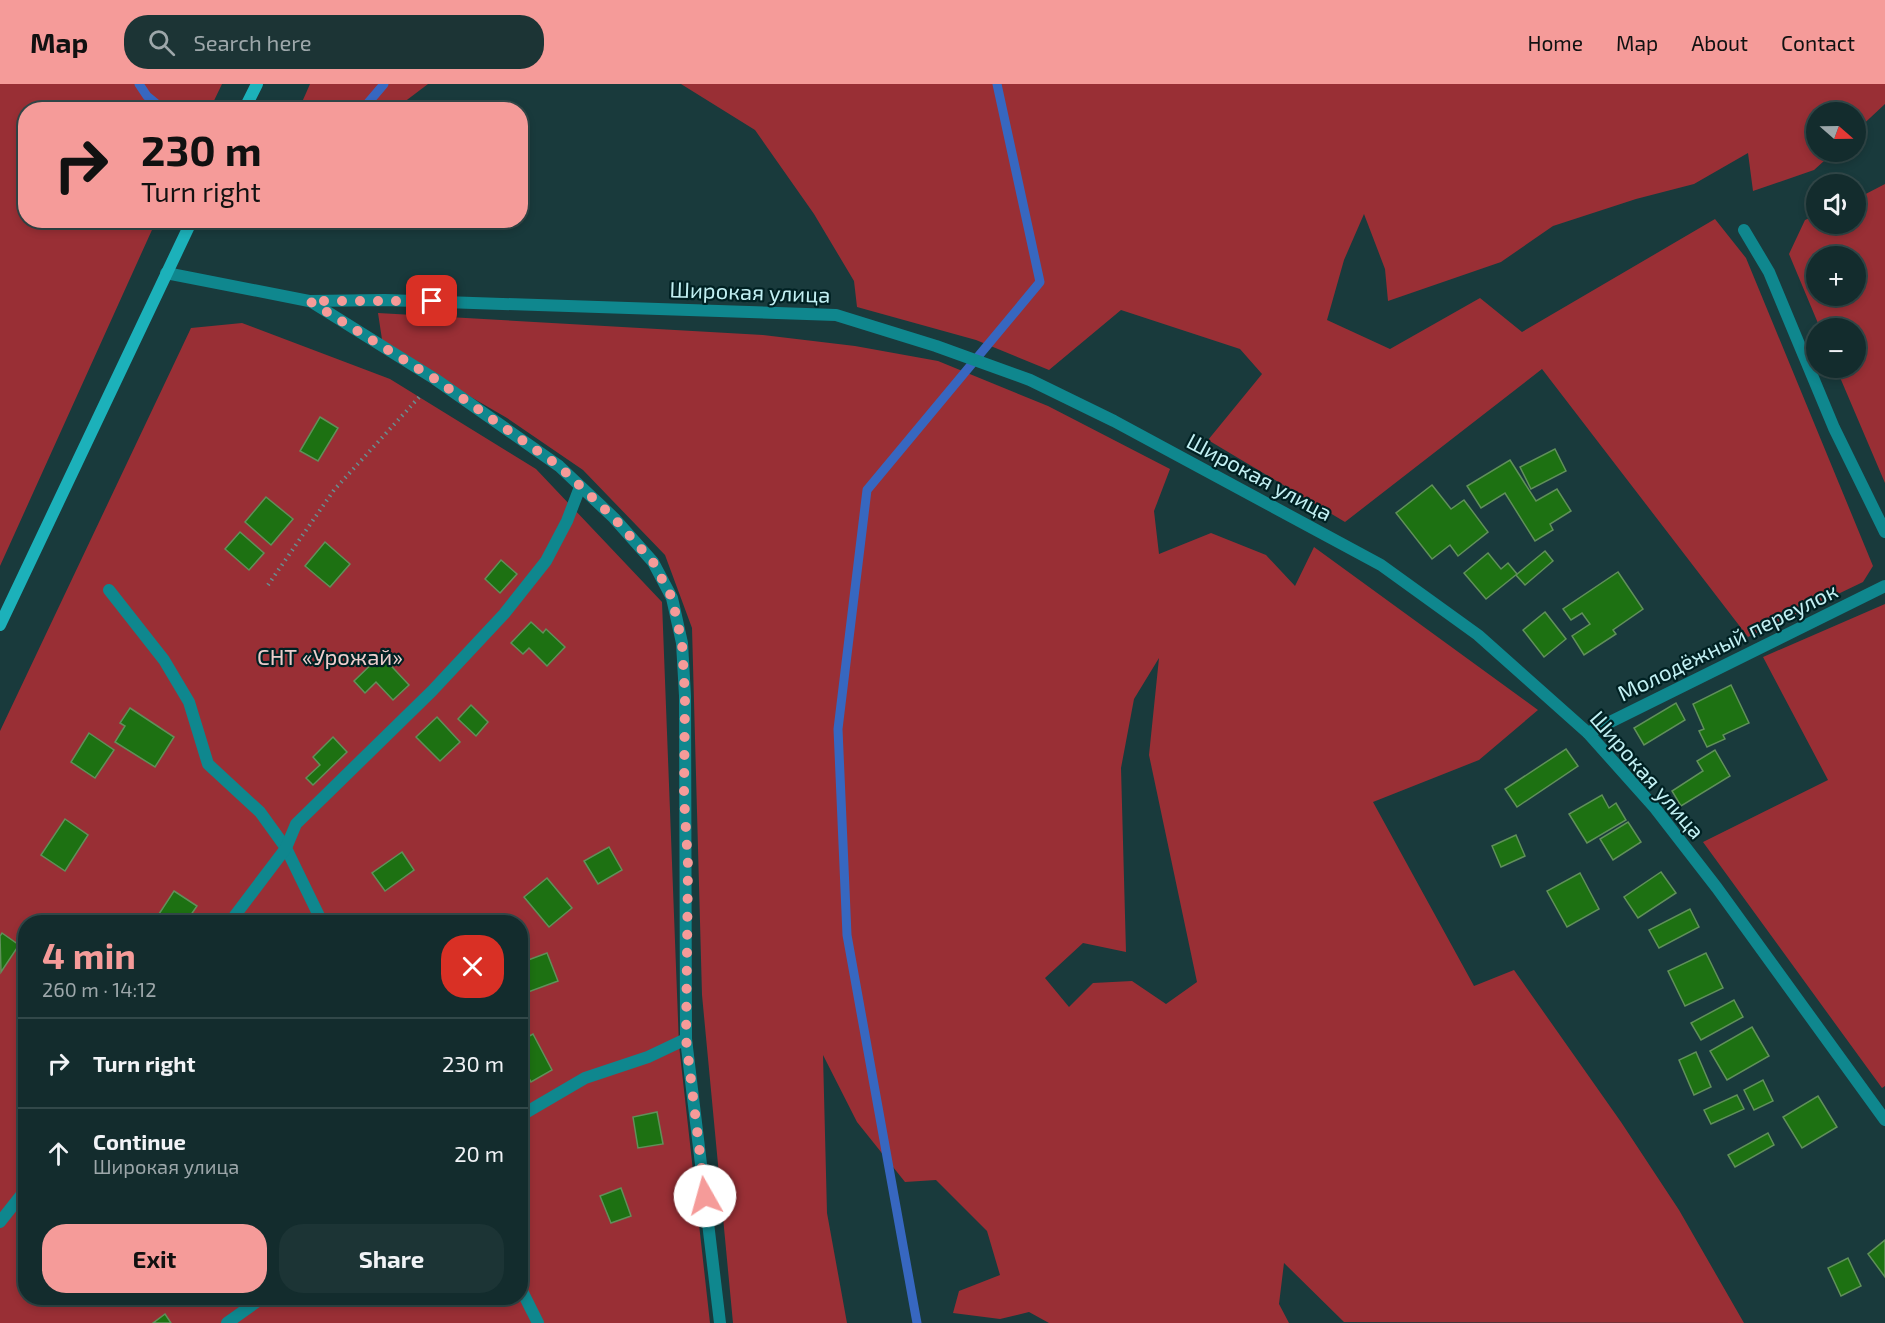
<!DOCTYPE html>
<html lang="en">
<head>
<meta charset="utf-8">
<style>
	:root { --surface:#132c2d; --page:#1c3435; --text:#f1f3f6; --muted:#9da7aa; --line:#324849; --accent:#f59b99 }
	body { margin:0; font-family:"Exo 2",sans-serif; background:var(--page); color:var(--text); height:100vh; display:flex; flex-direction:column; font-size:22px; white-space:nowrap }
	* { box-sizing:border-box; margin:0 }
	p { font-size:20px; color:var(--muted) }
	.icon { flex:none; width:33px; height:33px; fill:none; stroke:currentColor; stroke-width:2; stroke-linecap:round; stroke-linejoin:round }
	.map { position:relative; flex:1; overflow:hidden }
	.panel { position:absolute; left:18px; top:831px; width:510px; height:390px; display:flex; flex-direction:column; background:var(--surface); border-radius:24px; box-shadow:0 3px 9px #0003,0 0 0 2px var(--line) }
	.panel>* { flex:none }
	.hud { position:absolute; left:18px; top:18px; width:510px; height:126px; border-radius:24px; box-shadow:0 3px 9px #0003,0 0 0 2px var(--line); background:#f59b99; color:#111; overflow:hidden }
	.needle { width:39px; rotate:110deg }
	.controls { position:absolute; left:1806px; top:18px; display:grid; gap:12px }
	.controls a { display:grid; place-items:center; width:60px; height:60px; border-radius:50%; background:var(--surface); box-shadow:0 3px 9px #0003,0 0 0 2px var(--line); font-size:30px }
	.pin { position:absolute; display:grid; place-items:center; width:51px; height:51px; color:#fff; margin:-26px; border-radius:12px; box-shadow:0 3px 9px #0006 }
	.me { position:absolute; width:66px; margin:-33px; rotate:353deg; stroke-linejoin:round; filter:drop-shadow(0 0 4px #0008) }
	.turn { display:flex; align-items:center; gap:21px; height:126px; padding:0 24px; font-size:27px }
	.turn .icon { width:78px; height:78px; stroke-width:2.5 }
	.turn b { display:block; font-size:42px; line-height:51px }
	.round { display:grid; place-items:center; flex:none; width:63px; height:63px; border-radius:24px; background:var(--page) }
	.summary { display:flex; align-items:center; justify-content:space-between; height:102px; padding:0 24px }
	h1 { font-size:36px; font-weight:700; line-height:45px; color:var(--accent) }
	.action { display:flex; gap:12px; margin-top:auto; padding:12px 24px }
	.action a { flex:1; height:69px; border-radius:24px; background:var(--accent); color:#111; font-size:24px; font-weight:700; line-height:69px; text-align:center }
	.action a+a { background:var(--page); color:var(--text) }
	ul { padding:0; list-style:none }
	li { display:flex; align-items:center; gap:18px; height:90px; padding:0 24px; border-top:2px solid var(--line) }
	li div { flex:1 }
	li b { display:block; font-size:22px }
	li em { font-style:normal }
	header { display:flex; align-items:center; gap:36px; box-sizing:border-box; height:84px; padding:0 30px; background:var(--accent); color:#111 }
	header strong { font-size:28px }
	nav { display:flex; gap:33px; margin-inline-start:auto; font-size:21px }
	.search { width:420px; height:54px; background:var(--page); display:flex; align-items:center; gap:15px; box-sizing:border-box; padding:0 21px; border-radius:24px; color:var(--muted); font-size:22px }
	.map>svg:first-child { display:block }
	.green { fill:#992f35; fill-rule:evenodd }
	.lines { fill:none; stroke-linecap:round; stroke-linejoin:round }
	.stream { stroke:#3767c0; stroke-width:9 }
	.building { fill:#1d7112; stroke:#60905a; stroke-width:1.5 }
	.path { stroke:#678e90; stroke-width:4; stroke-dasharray:1.5 4.5; stroke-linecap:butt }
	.lane { stroke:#0f878e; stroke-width:12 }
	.street { stroke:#0f878e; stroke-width:12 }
	.secondary { stroke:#1cb1ba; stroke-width:12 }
	.route { stroke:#f59b99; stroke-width:10; stroke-dasharray:0 18 }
	.labels { text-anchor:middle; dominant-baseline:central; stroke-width:4.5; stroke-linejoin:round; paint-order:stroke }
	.street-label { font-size:22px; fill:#c2f0f3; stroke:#002123 }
	.park-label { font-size:22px; fill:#eececd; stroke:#002123 }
</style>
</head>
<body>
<header>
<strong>Map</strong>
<div class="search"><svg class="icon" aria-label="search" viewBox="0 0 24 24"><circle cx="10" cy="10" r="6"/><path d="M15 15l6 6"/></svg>Search here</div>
<nav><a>Home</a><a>Map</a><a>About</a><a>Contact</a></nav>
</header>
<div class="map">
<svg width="1885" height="1239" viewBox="0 0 1885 1239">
	<rect width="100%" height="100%" fill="#193a3c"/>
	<g class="green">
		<polygon points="0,0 222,0 210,25 26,26 26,136 156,137 0,482"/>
		<polygon points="310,0 428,0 395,25 299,25"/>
		<polygon points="681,0 1885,0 1885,20 1856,47 1856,28 1816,28 1816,68 1834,68 1814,86 1753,107 1748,69 1694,100 1636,115 1553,142 1501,178 1388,217 1385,185 1364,130 1344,176 1327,236 1390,265 1480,214 1522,248 1715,135 1746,174 1873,482 1863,498 1748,553 1542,285 1345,438 1208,356 1262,290 1240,265 1121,226 1049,286 976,256 857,223 854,197 814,130 755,46"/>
		<path d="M1885,100v299l-49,-115h20v-40h-36l-31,-74 16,-34 11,-5v9h40v-25zM1816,172h40v40h-40z"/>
		<path d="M378,229l385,22 92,11 83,15 110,45 122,63 -16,42 5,43 52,-21 55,22 29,31 19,-39 224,163 -59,50 -106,42 101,184 40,-16 107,152 58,88 65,113 -400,-1 -60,-59 -5,41 10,19h-240l-20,-11 -29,7 -47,-6 6,-22 41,-16 -13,-44 -51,-51 -31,2 -48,-60 -34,-67 4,158 20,110h-114l-31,-328 -10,-367 -27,-73 -82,-85 -76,-52 -124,-72zM1159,574l-10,97 48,227 -31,22 -34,-23 -39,2 -24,24 -24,-29 38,-35 43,9 -5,-184 13,-69z"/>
		<path d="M242,239l148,56 146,90 126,133 17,443 31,278h-710v-592l191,-403zM26,838h494v376h-494z"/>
		<polygon points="1885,520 1885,1002 1882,1004 1703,758 1828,696 1763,573"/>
	</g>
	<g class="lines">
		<g class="stream">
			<polyline points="139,0 147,12 164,26"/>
			<polyline points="362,26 384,0"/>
			<polyline points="917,1239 847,851 838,645 867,406 1040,198 997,0"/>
		</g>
	</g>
	<g class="building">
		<polygon points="320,333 338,344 318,377 300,367"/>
		<polygon points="1555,365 1566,387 1531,405 1520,383"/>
		<polygon points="1510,376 1536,417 1557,405 1571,427 1550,440 1553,446 1535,457 1505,409 1481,424 1467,402"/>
		<polygon points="1432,401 1451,425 1464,416 1488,448 1458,472 1450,461 1432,475 1396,429"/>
		<polygon points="266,413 293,435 271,461 245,438"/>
		<polygon points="240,448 264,469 249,486 225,465"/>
		<polygon points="325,458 350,480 330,503 305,482"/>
		<polygon points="1545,467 1553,477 1525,501 1516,491"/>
		<polygon points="1488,469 1501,485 1508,479 1517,490 1486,515 1464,489"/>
		<polygon points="501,476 517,490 500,509 485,495"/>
		<polygon points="1618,488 1643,525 1613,546 1616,550 1584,571 1572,552 1590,540 1582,529 1571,536 1563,525"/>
		<polygon points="1545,528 1566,555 1544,573 1523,546"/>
		<polygon points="531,538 543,549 546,545 565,563 547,582 529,564 523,570 511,559"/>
		<polygon points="381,571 409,601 393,616 376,598 365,609 354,597"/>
		<polygon points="1731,601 1749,639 1723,651 1725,655 1707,663 1699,647 1704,645 1693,620"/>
		<polygon points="1676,619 1685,636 1644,661 1634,644"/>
		<polygon points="471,621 488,638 476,652 458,635"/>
		<polygon points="130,624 174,653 155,683 115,658 125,642 120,639"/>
		<polygon points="437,633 460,658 440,677 416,653"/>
		<polygon points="89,649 114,666 95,694 71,678"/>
		<polygon points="333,653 347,668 313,701 306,694 320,681 313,673"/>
		<polygon points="1566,665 1578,682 1517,723 1505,705"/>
		<polygon points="1715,666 1730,692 1681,722 1672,707 1703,687 1697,677"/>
		<polygon points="1602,711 1609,724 1616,719 1626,736 1587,759 1569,730"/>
		<polygon points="65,735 88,751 65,787 41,771"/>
		<polygon points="1628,738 1641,758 1613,776 1600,755"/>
		<polygon points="1516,751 1525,772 1501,783 1492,762"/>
		<polygon points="609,763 622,786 598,800 584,777"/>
		<polygon points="402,768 414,786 385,807 372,789"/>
		<polygon points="1661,788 1676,809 1638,834 1624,813"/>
		<polygon points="1580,789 1599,825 1567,843 1547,807"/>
		<polygon points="547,794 572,824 549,843 524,813"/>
		<polygon points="174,807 197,822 186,838 167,838 157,833"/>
		<polygon points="1690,825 1699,843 1659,864 1649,846"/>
		<polygon points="2,849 19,861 1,888 0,852"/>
		<polygon points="547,869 558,897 520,911 520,879"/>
		<polygon points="1706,869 1723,904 1685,922 1668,887"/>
		<polygon points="1734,916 1743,933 1701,956 1691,939"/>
		<polygon points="1752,943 1769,972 1727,996 1710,967"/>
		<polygon points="533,950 552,986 531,998 520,977 520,957"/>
		<polygon points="1696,968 1711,1003 1694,1011 1679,976"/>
		<polygon points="1763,996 1773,1017 1754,1026 1744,1006"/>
		<polygon points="1737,1011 1744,1025 1711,1040 1704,1026"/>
		<polygon points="1818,1012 1837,1043 1802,1064 1783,1033"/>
		<polygon points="657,1028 663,1060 638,1064 633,1033"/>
		<polygon points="1768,1049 1774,1061 1735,1083 1728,1071"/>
		<polygon points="621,1104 631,1132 611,1139 600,1112"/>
		<polygon points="1885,1156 1885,1193 1868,1170"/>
		<polygon points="1848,1174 1861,1202 1841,1212 1828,1184"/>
		<polygon points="165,1230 171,1239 153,1239"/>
	</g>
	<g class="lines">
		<polyline class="path" points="268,501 334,406 422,310"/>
		<g class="lane">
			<polyline points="1744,146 1769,188 1834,344 1885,448"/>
			<polyline points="109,506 164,576 189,618 208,680 260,728 286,764 322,838"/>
			<polyline points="230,838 286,764 296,740 432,607 504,530 546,477 567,437 580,403"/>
			<polyline points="520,1032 585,994 648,973 686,955"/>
			<polyline points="0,1138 26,1105"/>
			<polyline points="520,1203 538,1239"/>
			<polyline points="227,1239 262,1214"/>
		</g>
		<g class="street">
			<polyline points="166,189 309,217 385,216 836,231 936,262 1030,296 1114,337 1381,481 1478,551 1588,649 1655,724 1717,804 1885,1036"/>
			<polyline points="310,217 435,295 559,382 614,434 653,478 672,514 682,559 685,612 686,955 720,1239"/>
			<polyline points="1588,649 1885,502"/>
		</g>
		<g class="secondary">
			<polyline points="244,26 257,0"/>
			<polyline points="0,541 192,136"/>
		</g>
	</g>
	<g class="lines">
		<polyline class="route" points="432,217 309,217 435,295 559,382 614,434 653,478 672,514 682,559 685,612 684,712 688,781 686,955 705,1112"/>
	</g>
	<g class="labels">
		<g class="street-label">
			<text transform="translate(750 207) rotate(2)">Широкая улица</text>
			<text transform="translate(1260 392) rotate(28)">Широкая улица</text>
			<text transform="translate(1727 557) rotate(-26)">Молодёжный переулок</text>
			<text transform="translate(1648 690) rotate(49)">Широкая улица</text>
		</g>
		<g class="park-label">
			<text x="330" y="572">СНТ «Урожай»</text>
		</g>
	</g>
</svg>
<div class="controls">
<a><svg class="needle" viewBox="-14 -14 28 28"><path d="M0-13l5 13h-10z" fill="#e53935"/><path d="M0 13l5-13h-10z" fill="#9da7aa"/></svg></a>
<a><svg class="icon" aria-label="sound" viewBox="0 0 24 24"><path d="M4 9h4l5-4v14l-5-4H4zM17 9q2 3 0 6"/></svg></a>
<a>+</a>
<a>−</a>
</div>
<div class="pin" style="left:432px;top:217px;background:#d93025"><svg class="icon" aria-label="arrive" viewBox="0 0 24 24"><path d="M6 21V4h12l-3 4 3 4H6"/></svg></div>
<svg class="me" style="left:705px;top:1112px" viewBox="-20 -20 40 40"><circle r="19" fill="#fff"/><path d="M0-13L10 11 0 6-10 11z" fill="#f59b99"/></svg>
<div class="hud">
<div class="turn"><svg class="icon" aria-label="right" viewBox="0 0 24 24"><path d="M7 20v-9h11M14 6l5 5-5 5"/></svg><div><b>230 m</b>Turn right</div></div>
</div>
<section class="panel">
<div class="summary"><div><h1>4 min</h1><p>260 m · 14:12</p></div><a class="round" style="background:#d93025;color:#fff"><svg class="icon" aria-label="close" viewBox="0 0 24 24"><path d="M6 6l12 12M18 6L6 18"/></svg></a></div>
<ul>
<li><svg class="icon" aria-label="right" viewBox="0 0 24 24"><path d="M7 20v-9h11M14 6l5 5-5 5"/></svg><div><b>Turn right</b></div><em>230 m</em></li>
<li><svg class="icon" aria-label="ahead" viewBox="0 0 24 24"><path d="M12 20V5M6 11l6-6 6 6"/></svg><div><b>Continue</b><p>Широкая улица</p></div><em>20 m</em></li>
</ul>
<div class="action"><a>Exit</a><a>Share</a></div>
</section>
</div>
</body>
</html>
